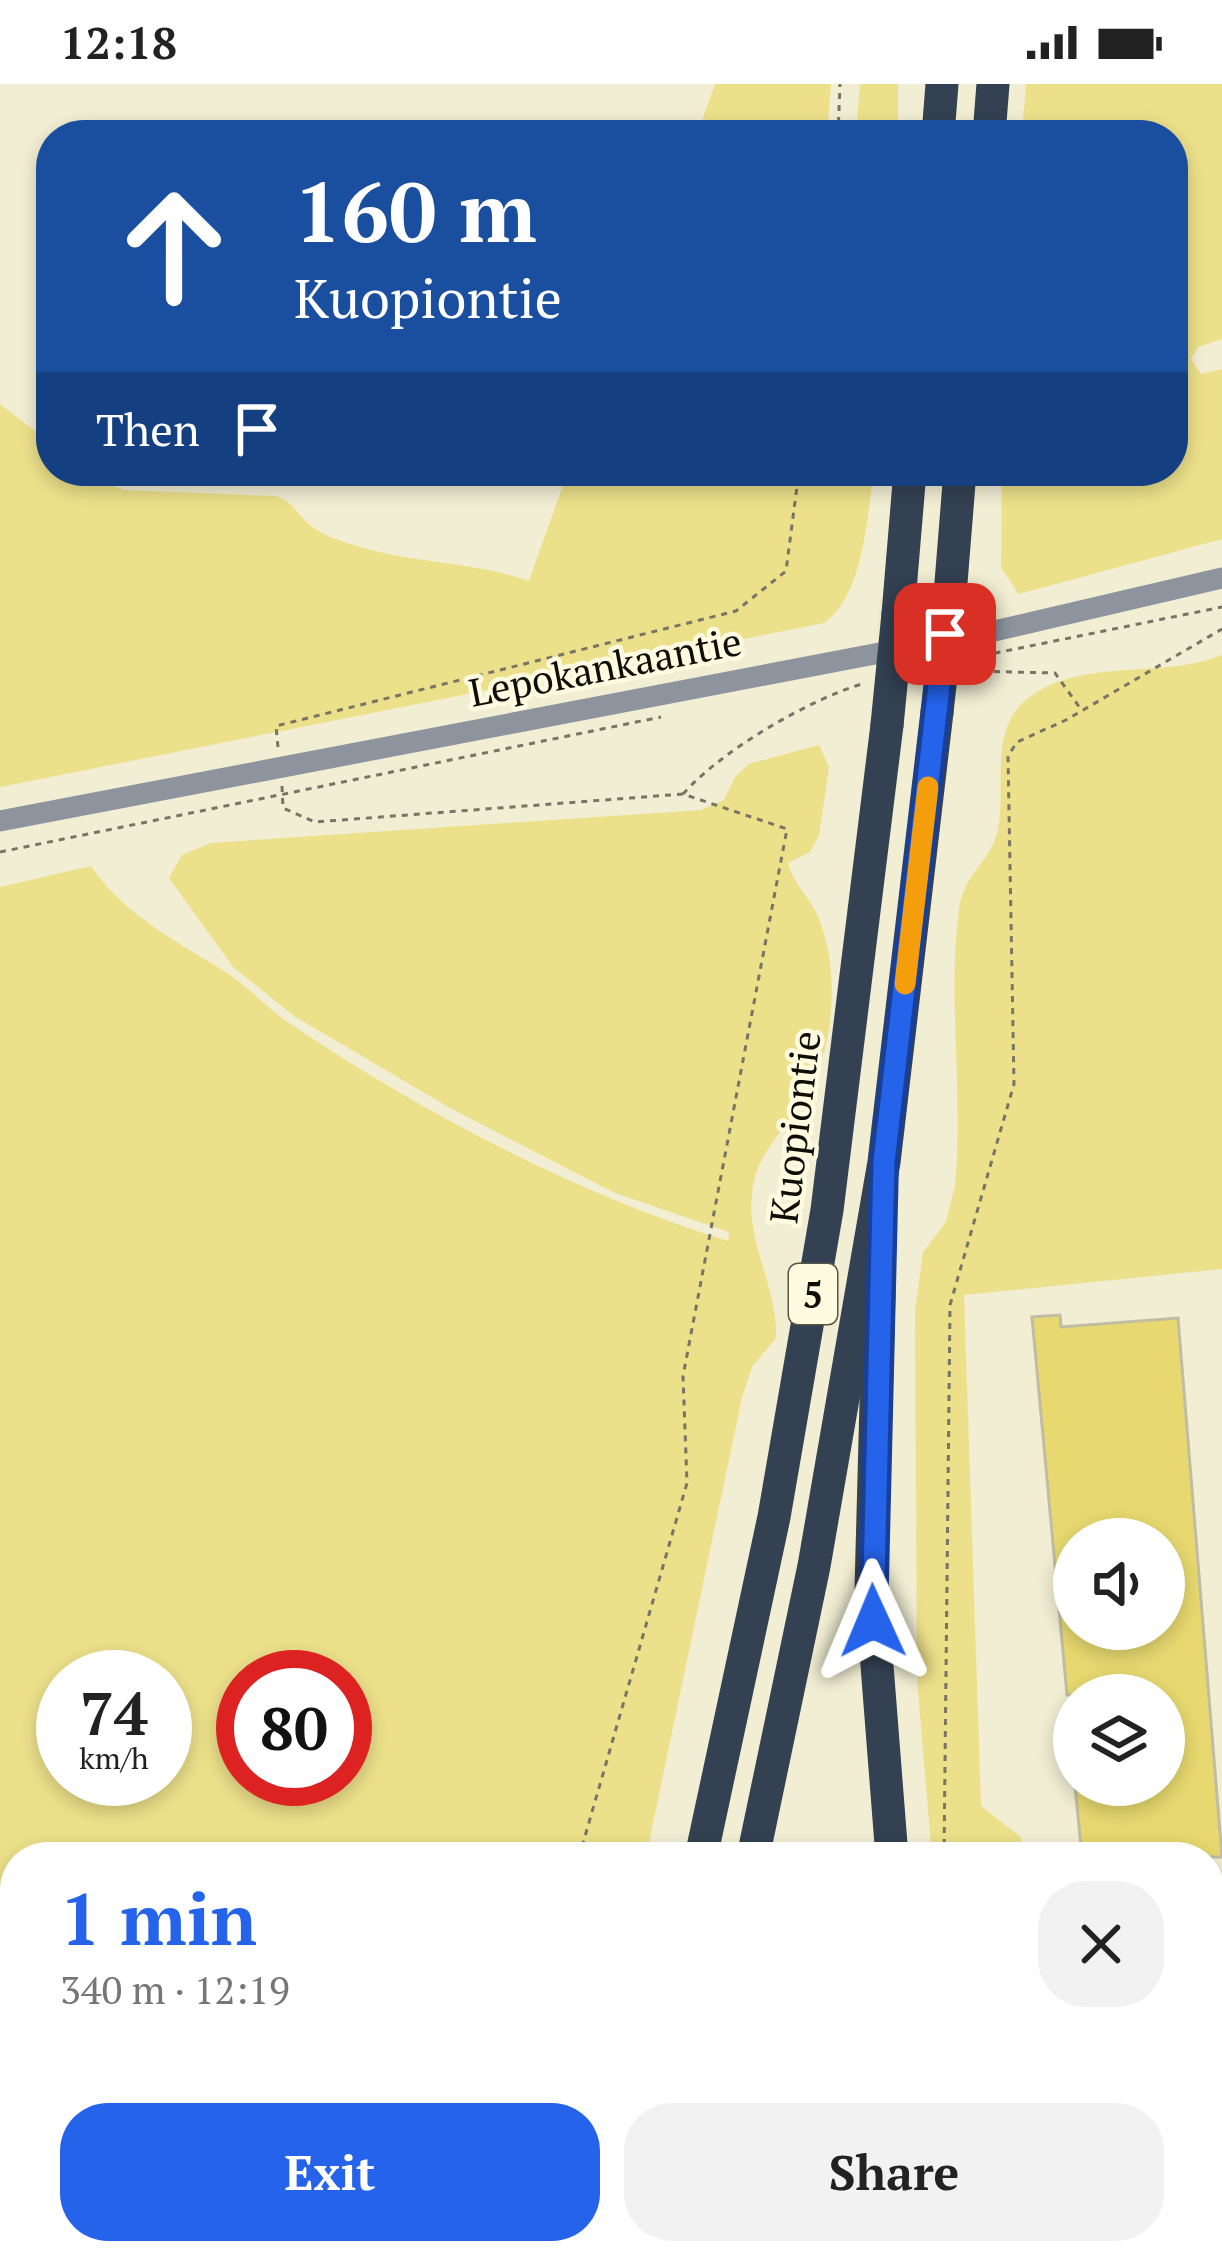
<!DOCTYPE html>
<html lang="en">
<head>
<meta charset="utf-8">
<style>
	:root { --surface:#fff; --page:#f2f2f2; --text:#222; --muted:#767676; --accent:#2563eb }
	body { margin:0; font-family:"PT Serif",serif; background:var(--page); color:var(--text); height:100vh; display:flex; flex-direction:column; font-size:45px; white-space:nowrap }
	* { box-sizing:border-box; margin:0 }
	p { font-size:39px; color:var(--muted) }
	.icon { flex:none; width:66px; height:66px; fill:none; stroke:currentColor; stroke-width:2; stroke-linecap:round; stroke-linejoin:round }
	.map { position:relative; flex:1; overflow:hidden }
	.drawer { position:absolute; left:0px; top:1758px; width:1224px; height:423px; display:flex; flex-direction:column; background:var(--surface); border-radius:48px 48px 0 0; box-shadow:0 6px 18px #0003 }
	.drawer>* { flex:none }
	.guide { position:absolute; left:36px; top:36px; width:1152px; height:366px; border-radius:48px; box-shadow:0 6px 18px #0003; background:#1a4fa0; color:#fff; overflow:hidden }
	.controls { position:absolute; left:1053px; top:1434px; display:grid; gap:24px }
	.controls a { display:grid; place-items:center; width:132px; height:132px; border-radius:50%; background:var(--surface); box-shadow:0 6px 18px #0003; font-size:60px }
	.speed { position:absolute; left:36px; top:1566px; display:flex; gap:24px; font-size:60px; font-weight:700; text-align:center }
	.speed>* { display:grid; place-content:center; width:156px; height:156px; border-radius:50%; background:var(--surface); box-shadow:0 6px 18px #0003; line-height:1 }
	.speed small { font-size:30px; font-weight:400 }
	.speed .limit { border:18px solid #d22; background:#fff; color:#111 }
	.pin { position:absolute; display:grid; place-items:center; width:102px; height:102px; color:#fff; margin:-51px; border-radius:24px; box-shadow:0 6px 18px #0006 }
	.me { position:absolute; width:132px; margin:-66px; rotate:359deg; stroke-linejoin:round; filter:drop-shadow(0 0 9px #0008) }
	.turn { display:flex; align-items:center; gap:42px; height:252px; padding:0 60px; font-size:54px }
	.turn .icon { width:156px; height:156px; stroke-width:2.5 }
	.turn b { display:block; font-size:84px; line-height:102px }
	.then { display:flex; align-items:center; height:114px; padding:0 60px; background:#0003; gap:24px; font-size:45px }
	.round { display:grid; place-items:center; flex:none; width:126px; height:126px; border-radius:48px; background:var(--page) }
	.summary { display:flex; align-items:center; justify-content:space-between; height:204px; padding:0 60px }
	h1 { font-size:72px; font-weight:600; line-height:90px; color:var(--accent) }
	.action { display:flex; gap:24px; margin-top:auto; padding:24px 60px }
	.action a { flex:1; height:138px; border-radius:48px; background:var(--accent); color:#fff; font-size:48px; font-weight:600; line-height:138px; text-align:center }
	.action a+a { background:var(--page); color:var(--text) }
	.status { display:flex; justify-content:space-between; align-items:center; height:84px; padding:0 60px; background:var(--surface); direction:ltr }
	.status svg { height:33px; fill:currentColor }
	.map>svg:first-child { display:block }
	.green { fill:#ece08a; fill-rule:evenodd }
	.building { fill:#e7d96f; stroke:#c0bda3; stroke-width:3; fill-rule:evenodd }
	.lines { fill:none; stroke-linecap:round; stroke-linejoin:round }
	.path { stroke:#777564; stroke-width:3; stroke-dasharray:6 6; stroke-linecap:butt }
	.service { stroke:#8d949e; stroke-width:10 }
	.minor { stroke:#8d949e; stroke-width:21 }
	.tertiary { stroke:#8d949e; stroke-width:27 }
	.secondary { stroke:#606b78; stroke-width:30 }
	.trunk { stroke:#344152; stroke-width:33 }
	.trunk-bridge { stroke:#344152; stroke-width:33 }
	.route-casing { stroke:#184099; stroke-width:30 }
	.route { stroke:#2563eb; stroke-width:21 }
	.slow { stroke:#f59e0b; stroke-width:21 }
	.labels { text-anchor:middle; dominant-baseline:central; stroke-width:9; stroke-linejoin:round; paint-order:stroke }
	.shield { fill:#fffbe0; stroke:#575547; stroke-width:3 }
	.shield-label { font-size:36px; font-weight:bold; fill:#0f0e06 }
	.street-label { font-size:39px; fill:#0f0e06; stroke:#fffbe0 }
</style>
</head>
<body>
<div class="status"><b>12:18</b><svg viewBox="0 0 49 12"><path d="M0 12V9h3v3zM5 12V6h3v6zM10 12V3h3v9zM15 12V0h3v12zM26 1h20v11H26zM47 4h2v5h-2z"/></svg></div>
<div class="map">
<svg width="1222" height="2179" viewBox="0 0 1222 2179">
	<rect width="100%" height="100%" fill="#f1eed3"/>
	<g class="green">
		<polygon points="715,0 831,0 827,51 697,51"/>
		<polygon points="860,0 898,0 898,51 856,51"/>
		<polygon points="1026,0 1222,0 1222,255 1198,263 1191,275 1201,290 1222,285 1222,455 1019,510 1001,484 1002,387 1173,387 1173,51 1022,51"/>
		<path d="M0,320l48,37 3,30h20l53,19 152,6c19,7 20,18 35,30 12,9 28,15 43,19 58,19 118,16 175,36l39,-110h306c-7,44 -10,124 -50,152l-824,164z"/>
		<path d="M1222,571v614l-258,26 17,511 40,31 -1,20h-88l-15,-178 -2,-368 8,-59 23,-30 9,-37c9,-92 -8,-185 4,-276 6,-39 32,-46 39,-80 9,-47 -12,-104 36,-135 55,-36 129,-15 188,-39z"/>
		<path d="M819,661l10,22 -10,69 -9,16 -22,11c5,21 23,35 31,56 21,53 16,130 -14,179 -20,33 -49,54 -53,95 -6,50 26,95 24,145l-24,29 -10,30 -96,460h-631v211h-15v-1181l91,-21c35,51 86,75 136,107 23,15 42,37 65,52 129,87 288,171 436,216l1,-9 -114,-39 -165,-85 -156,-92 -61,-49 -64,-89 13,-23 29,-12 490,-33 23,-10 11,-23 14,-13zM165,1593v102h-102v-102zM345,1593v102h-102v-102z"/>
		<polygon points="690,2166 892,2166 892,2179 688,2179"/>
	</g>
	<path class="building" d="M1060,1231l1,12 117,-9 44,539h-140l-7,-72h89v-90h-97l-35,-378zM1074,1455h90v90h-90z"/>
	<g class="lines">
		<g class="path">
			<polyline points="838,51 840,0"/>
			<polyline points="971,574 1222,523"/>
			<polyline points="970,587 1055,589 1080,624"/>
			<polyline points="278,663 276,642 736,527 786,487 799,387"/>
			<polyline points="282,702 283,724 315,738 683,710 787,745 683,1292 687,1399 579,1773"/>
			<path d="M683,710c38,-43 126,-95 182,-111"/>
			<polyline points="0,768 661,633"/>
			<polyline points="944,1773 950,1221 1014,1000 1008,672 1017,658 1066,636 1222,545"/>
			<polyline points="0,1933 15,1941"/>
			<polyline points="0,1994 15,1999"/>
			<polyline points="392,2166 418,2179"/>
		</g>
		<g class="service">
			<polyline points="1209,2014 1212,2015"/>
			<polyline points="1054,2166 1066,2179"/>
		</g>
		<g class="minor">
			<polyline points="0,737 990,548 1222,494"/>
			<polyline points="1209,2144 1222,2141"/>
		</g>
		<g class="tertiary">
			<polyline points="0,2035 15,2041"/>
			<polyline points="0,2059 15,2066"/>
		</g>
		<polyline class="secondary" points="325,2166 357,2179"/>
		<g class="trunk">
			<polyline points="938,51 942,0"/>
			<polyline points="989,51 993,0"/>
			<polyline points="950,511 960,387"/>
			<polyline points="898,530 910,387"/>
			<polyline points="879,1206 871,1505 892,1773"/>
			<polyline points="701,1773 774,1433 827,1126 887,641"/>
			<polyline points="753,1773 814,1482 884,1078 937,628"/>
			<polyline points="83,2179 88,2166"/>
			<polyline points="117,2179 123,2166"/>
			<polyline points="167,2179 220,2171 261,2178"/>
			<polyline points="562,2179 567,2166"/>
			<polyline points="597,2179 600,2166"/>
			<polyline points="646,2179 650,2166"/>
			<polyline points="930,2179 930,2166"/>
		</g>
		<g class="trunk-bridge">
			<polyline points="937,628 950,511"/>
			<polyline points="887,641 898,530"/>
		</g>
	</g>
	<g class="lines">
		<defs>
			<polyline id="route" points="873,1537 884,1078 945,550"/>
		</defs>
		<use href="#route" class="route-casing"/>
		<use href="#route" class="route"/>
		<polyline class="slow" points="905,900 928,703"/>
	</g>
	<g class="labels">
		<rect class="shield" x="789" y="1180" width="48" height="60" rx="9"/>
		<g class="shield-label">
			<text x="813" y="1210">5</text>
		</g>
		<g class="street-label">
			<text transform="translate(605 582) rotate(-11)">Lepokankaantie</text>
			<text transform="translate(794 1043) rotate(-83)">Kuopiontie</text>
		</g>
	</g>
</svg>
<div class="controls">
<a><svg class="icon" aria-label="sound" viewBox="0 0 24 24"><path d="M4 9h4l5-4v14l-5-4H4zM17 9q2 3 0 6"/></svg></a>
<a><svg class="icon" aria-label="layers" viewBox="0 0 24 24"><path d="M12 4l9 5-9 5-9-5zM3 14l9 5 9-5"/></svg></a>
</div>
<div class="speed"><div>74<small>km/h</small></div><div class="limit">80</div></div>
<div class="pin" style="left:945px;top:550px;background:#d93025"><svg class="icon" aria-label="arrive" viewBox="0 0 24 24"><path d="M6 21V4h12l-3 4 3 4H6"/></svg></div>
<svg class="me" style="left:873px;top:1537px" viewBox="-20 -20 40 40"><path d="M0-17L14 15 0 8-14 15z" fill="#2563eb" stroke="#fff" stroke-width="4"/></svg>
<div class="guide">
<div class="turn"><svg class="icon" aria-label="ahead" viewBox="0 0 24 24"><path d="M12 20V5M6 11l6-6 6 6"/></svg><div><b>160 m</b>Kuopiontie</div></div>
<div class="then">Then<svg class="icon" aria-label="arrive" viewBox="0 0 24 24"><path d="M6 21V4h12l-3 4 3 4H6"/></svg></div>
</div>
<section class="drawer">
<div class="summary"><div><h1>1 min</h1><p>340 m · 12:19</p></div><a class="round"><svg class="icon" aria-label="close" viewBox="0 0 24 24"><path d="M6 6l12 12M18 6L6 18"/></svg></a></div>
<div class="action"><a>Exit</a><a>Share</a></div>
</section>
</div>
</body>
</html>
